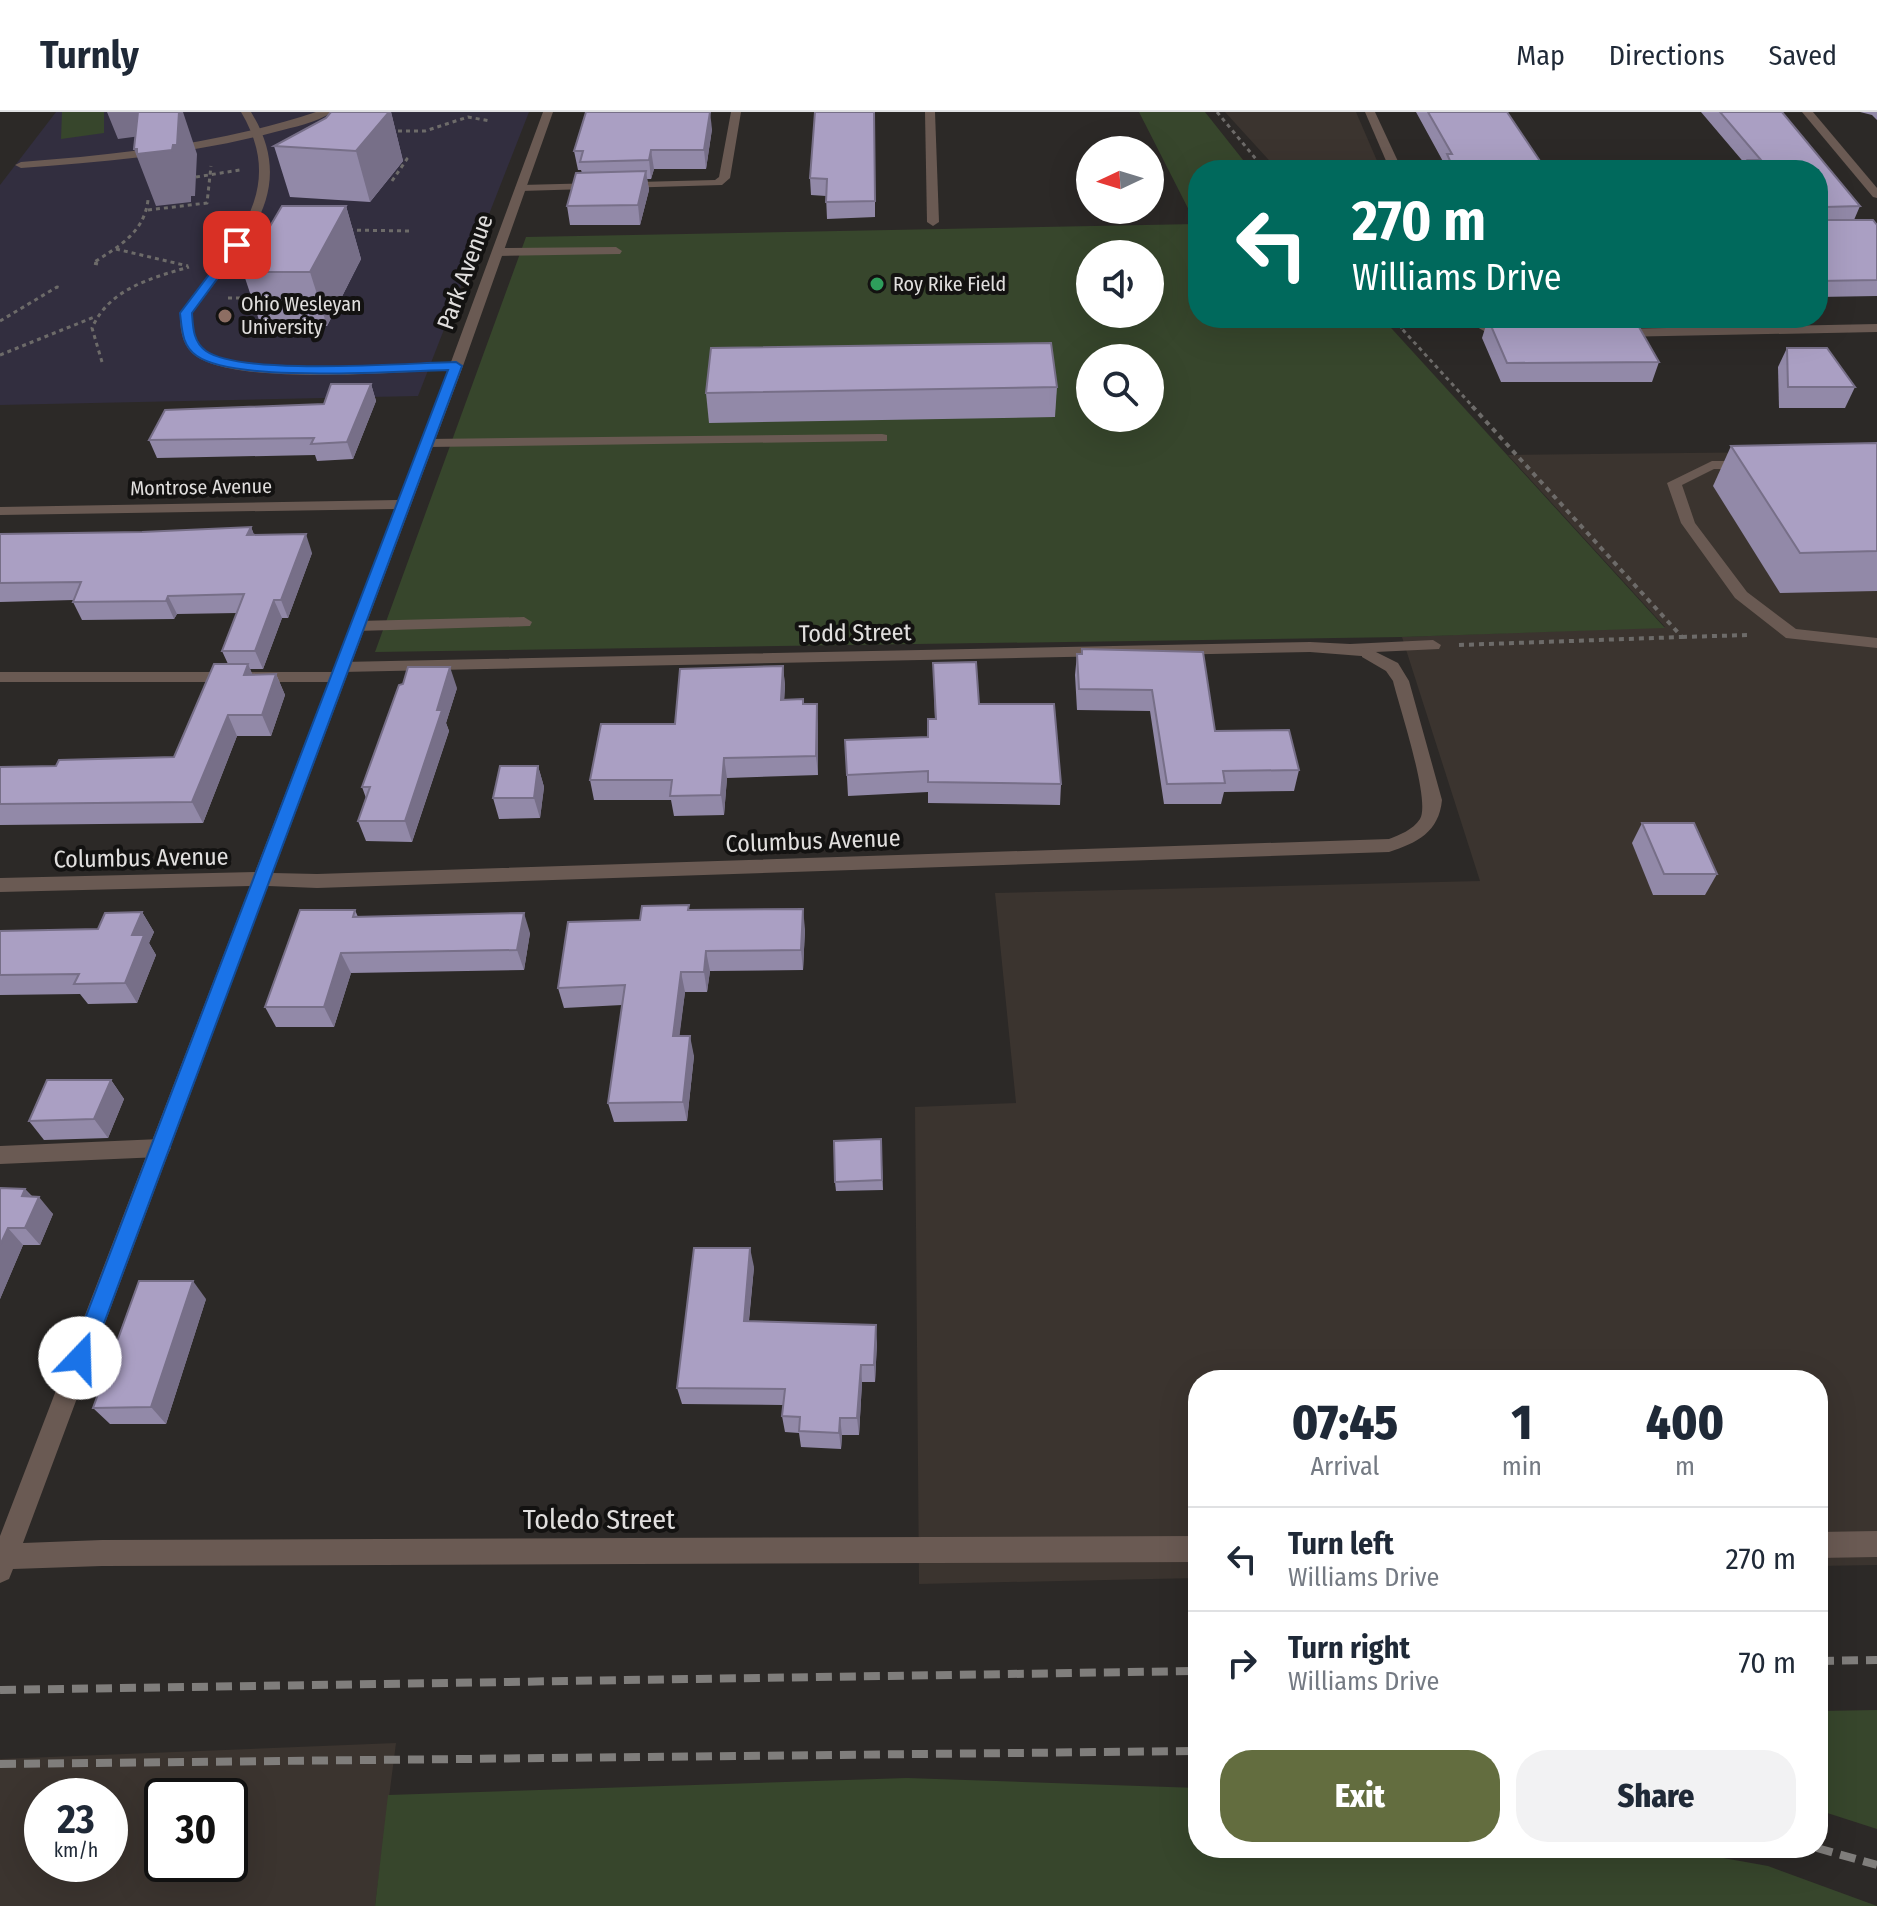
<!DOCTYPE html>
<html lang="en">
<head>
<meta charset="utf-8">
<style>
	:root { --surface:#fff; --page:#f2f2f3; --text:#1f2937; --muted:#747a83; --line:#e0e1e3; --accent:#636d3f }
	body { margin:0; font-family:"Fira Sans Condensed",sans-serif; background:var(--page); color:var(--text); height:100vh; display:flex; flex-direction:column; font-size:30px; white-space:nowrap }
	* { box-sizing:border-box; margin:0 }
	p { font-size:26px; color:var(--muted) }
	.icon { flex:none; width:44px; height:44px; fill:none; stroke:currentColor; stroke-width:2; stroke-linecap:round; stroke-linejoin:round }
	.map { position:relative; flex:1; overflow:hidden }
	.panel { position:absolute; left:1188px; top:1258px; width:640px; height:488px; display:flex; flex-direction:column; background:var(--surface); border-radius:32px; box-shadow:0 8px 32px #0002 }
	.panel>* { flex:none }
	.banner { position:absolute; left:1188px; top:48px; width:640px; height:168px; border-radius:32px; box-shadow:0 8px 32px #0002; background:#00695c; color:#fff; overflow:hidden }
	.needle { width:52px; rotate:266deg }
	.buttons { position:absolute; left:1076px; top:24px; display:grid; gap:16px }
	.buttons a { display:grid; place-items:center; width:88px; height:88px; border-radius:50%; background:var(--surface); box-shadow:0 8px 32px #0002; font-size:40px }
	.speed { position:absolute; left:24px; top:1666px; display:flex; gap:16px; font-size:40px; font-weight:700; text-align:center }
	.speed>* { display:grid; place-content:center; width:104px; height:104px; border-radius:50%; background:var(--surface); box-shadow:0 8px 32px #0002; line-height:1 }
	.speed small { font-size:20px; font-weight:400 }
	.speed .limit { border:4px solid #111; border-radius:12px; background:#fff; color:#111 }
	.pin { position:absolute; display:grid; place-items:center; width:68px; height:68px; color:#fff; margin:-34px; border-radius:16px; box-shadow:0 4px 12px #0006 }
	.me { position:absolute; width:88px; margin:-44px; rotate:21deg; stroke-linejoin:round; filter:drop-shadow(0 0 6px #0008) }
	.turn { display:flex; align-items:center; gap:28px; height:168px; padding:0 32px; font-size:36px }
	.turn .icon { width:104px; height:104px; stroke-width:2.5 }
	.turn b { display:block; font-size:56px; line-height:68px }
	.eta { display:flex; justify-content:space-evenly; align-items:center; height:136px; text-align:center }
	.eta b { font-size:48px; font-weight:800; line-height:56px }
	.action { display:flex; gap:16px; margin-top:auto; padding:16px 32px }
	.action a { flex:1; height:92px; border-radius:32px; background:var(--accent); color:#fff; font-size:32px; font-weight:800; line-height:92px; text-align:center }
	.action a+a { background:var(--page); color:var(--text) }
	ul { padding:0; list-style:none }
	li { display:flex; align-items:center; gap:24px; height:104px; padding:0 32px; border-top:2px solid var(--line) }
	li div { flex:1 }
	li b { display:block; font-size:30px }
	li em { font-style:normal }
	header { display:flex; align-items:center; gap:48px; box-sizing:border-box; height:112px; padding:0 40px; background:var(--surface); border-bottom:2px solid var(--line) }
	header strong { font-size:38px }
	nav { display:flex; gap:44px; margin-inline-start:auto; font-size:28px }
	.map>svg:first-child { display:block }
	.built { fill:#3b342f; fill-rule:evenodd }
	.education { fill:#322e3f }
	.green { fill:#37462c; fill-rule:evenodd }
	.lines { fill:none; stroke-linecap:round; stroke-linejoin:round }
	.path-far1 { stroke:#6d6b69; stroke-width:3; stroke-dasharray:4 4; stroke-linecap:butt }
	.path { stroke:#6d6b69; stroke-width:4; stroke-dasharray:5 5; stroke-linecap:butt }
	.service { fill:#6a5a53; fill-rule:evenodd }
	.minor { fill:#6a5a53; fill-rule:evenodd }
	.rail { stroke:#807e7c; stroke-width:8; stroke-dasharray:16 8; stroke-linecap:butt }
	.wall { fill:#9289a8 }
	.shaded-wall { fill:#776f88 }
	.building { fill:#aa9fc3; stroke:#776f88; stroke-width:2 }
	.route { fill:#1a73e8; stroke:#114b97; stroke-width:2 }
	.leisure-dot { fill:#2e9e5b; stroke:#131211; stroke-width:3 }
	.education-dot { fill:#8d6e63; stroke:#131211; stroke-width:3 }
	.labels { text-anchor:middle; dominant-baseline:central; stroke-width:8; stroke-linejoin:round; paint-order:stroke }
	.far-poi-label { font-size:20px; fill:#e1dfde; stroke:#131211; text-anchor:start }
	.far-street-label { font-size:20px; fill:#e1dfde; stroke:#131211 }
	.street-label { font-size:24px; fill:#e1dfde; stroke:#131211 }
	.near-street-label { font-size:28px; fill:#e1dfde; stroke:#131211 }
</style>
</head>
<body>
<header>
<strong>Turnly</strong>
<nav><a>Map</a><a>Directions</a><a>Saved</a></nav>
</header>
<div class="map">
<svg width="1877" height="1794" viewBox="0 0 1877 1794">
	<rect width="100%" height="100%" fill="#2c2927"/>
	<g class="built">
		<polygon points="1225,0 1356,0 1381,58 1278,58"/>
		<polygon points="1877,339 1877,1453 1818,1454 1818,1268 1198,1268 1198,1466 919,1472 915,995 1016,991 995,781 1480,769 1402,525 1665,515 1508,343"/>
		<path d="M396,1631l-21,163h-375v-147zM42,1684h68v68h-68zM162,1684h68v68h-68z"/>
	</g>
	<polygon class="education" points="56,0 529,0 418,284 0,293 0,73"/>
	<g class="green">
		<polygon points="62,0 104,0 104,21 61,27"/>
		<path d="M1139,0h66l46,58h-53v148h184l283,310 -263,9 -1027,15 151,-415 670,-13zM1090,142h60v60h-60zM1090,246h60v60h-60z"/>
		<polygon points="1877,1598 1877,1717 1818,1698 1818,1599"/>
		<polygon points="907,1666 1198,1676 1198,1736 1667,1736 1768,1754 1877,1794 375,1794 388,1683"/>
	</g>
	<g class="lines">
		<g class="path-far1">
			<polyline points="1217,0 1265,58"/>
			<polyline points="390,19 425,19 468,5 490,9"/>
			<polyline points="196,65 240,58"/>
			<polyline points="392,69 407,47 396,44"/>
			<polyline points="148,98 207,91 211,54"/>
			<polyline points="349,118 412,119"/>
			<polyline points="116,137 188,154"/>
			<path d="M98,152l-5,-1c26,-17 51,-30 55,-63"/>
			<polyline points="228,186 258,186"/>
			<polyline points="1392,206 1474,296"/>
			<polyline points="0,209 57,175 61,176"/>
			<polyline points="1400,215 1442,209"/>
			<polyline points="0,243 94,205"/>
			<path d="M102,250l-10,-34c17,-39 59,-50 97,-61"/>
		</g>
		<g class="path">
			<polyline points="1682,525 1749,523"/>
			<polyline points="1459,533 1682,525 1472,294"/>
		</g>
		<g class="service">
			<path d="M316,0h16c-15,11 -39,15 -57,20 -83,22 -168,30 -254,36l-6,-3 6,-3c100,-8 199,-18 295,-50z"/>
			<polygon points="731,0 741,0 730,66 722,73 521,79 515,76 521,73 715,68 719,65"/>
			<polygon points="616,135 622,139 620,142 498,144 492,140 498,136"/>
			<polygon points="882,322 887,323 887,329 427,335 420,331 427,327"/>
			<polygon points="1712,349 1748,349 1755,353 1748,357 1714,357 1682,373 1695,411 1747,480 1796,517 1877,526 1877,536 1786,526 1735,486 1681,411 1667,371"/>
			<polygon points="524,505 532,510 530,514 357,519 349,514 357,509"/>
			<polygon points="1433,528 1441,533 1439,537 1375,540 1374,545 1310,540 342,560 334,555 342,550 1310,530 1350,532"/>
			<polygon points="0,560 338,560 346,565 338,570 0,570"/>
			<polygon points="160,1027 168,1030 171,1036 168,1042 160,1045 0,1052 0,1034"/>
			<polygon points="1877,1419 1877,1445 1818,1446 1818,1420"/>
		</g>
		<g class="minor">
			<path d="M241,0h10c51,83 -12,136 -59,201 1,12 1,26 10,35 35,31 199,16 249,14l92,-250h10l-90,254 -190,507 44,1 1072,-35c10,-4 24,-9 31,-20 11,-18 -21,-113 -27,-138l-7,-10 -24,-14v-8l6,-1 30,15 11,18 33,119c-3,32 -25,43 -53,52l-1072,36 -49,-2 -245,657 79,-3 1096,-4v26l-1096,4 -89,3 -4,10 -9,4v-47l250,-650 -250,6v-14l255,-6 140,-363 -395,6v-8l398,-7 50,-130c-53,2 -219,17 -256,-17 -11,-11 -12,-26 -12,-40 46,-65 111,-117 61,-201z"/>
			<polygon points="925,0 935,0 939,110 933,114 927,110"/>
			<polygon points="1365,0 1375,0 1402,58 1390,58"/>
			<polygon points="1802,0 1813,0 1877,76 1877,86 1873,85"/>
			<polygon points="1461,206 1478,206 1518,221 1512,225 1484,219"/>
			<polygon points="1877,212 1877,220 1616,225 1610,221 1616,217"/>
		</g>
		<g class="rail">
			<polyline points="1818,1549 1877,1548"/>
			<polyline points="0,1578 1198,1559"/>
			<polyline points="0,1652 1198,1639"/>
			<polyline points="1817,1736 1877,1753"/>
		</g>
	</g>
	<g class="wall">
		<polygon points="331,0 391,0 403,49 370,90 290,85 274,34 326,6"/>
		<polygon points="875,0 875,105 827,107 826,84 811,83 810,66"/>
		<polygon points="1416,0 1507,0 1546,58 1444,58 1445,53"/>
		<polygon points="1701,0 1782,0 1860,94 1854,108 1877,113 1877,184 1818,185 1818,58 1744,58 1746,53"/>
		<polygon points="1860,0 1877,0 1877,8 1872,3"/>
		<polygon points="712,17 706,57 654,57 651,67 647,67 649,78 640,113 570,113 567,94 582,61 581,58 578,58 574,39"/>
		<polygon points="346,94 361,147 327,214 261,214 243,160"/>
		<polygon points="1504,206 1623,206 1622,208 1659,250 1652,270 1501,270 1482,226 1488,207 1505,208"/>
		<polygon points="1787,236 1855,275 1845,296 1779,296 1778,255"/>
		<polygon points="371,272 376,289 353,347 317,349 315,343 157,346 149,328 324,292"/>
		<polygon points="1057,275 1055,305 709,311 706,281"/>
		<polygon points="1877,331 1877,479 1780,481 1713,374 1731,334"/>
		<polygon points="251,415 254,423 312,441 288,506 282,506 263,557 250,557 252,562 276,562 285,583 271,624 237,624 203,711 0,713 0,655 56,654 174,645 228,552 222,539 237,501 177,502 174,507 82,508 73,490 73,488 0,490 0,422 142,420"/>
		<polygon points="1203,540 1215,619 1299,658 1294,679 1224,680 1221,692 1164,692 1150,599 1077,598 1075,563 1077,542"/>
		<polygon points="933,551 979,592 1061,672 1060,693 928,691 928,680 848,684 845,628 928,625 935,607"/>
		<polygon points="783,554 785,574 784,588 803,587 804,592 818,612 818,663 727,666 724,703 674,704 671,688 594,688 590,668"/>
		<polygon points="457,576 446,611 449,619 412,730 366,729 358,709 366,686 362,675"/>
		<polygon points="538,654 544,675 540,706 499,707 493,686"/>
		<polygon points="1642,711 1717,762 1705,783 1653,783 1632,731"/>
		<polygon points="355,798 358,805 530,821 524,858 351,861 334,915 276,915 265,895"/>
		<polygon points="690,798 805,817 803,858 710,859 707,880 685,880 679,924 694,944 687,1009 614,1010 608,991 622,893 564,896 558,876 640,808"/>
		<polygon points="142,800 154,820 149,831 156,843 137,891 88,892 80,882 0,883 0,819 98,817"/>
		<polygon points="111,968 124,987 108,1026 44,1028 29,1009"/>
		<polygon points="881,1027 883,1078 836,1079 835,1070"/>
		<polygon points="0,1076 25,1077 32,1084 53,1102 40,1133 23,1133 0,1187"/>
		<polygon points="754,1155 749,1209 877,1230 875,1270 862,1270 859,1323 842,1323 841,1337 801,1335 799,1321 785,1320 782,1304 783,1293 682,1292 677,1276"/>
		<polygon points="206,1187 166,1312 110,1312 93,1296"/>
	</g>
	<g class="shaded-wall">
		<polygon points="107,0 183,0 197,42 195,84 191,84 191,90 156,94 134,37 173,33 178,19 118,27"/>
		<polygon points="389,0 391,0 403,49 370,90 356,39"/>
		<polygon points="710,0 712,17 706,57 704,38"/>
		<polygon points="651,38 654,57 651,67 649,48"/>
		<polygon points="646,59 649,78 640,113 638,93"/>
		<polygon points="346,94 361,147 327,214 310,160"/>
		<polygon points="371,272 376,289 353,347 347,330"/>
		<polygon points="251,415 258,433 247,423"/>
		<polygon points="306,422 312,441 288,506 281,488"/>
		<polygon points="168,484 177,502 174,507 166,489"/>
		<polygon points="274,488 282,506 263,557 255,539"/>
		<polygon points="248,552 257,573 244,563"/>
		<polygon points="783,554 785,574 783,608 781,588"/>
		<polygon points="450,555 457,576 446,611 449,619 412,730 405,709"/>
		<polygon points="276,562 285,583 271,624 262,603"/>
		<polygon points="817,592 818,612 818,663 816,644"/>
		<polygon points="228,603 237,624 203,711 192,690"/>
		<polygon points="724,646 727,666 724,703 721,683"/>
		<polygon points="538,654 544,675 540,706 534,686"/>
		<polygon points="803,797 805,817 803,858 801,838"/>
		<polygon points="142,800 154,820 149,831 156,843 137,891 125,871 132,823"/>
		<polygon points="524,801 530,821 524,858 517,838"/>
		<polygon points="706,839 710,859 707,880 704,860"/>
		<polygon points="341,841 351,861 334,915 324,895"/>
		<polygon points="681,860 685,880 677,944 673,924"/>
		<polygon points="690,924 694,944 687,1009 683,990"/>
		<polygon points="111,968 124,987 108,1026 94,1007"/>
		<polygon points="25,1077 36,1090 39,1085 53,1102 40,1133 25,1116 22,1084"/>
		<polygon points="8,1116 23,1133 0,1187 0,1133"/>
		<polygon points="750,1136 754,1155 747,1226 744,1209"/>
		<polygon points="193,1169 206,1187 166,1312 151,1295"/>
		<polygon points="876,1213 877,1230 875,1270 874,1253"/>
		<polygon points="861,1253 862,1270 859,1323 857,1306"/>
		<polygon points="840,1306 842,1323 841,1337 839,1321"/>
	</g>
	<g class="building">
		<polygon points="138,0 179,0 177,33 173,33 172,38 137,42 137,37 134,37"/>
		<polygon points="331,0 389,0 356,39 274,34 326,6"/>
		<polygon points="586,0 710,0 704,38 651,38 649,48 580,50 583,39 574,39"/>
		<polygon points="815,0 874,0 875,89 826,90 827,67 810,66"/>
		<polygon points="1428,0 1507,0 1546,58 1454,58 1447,42 1452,42"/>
		<polygon points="1720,0 1782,0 1860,94 1825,95 1822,98 1823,108 1873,108 1877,113 1877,168 1818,169 1818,58 1756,58 1748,48 1761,48"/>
		<polygon points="646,59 638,93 567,94 576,61"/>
		<polygon points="282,94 346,94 310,160 243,160"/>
		<polygon points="1488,207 1526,210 1635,208 1659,250 1507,251"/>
		<polygon points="1051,231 1057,275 706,281 711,236"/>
		<polygon points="1787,236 1827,236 1855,275 1788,275"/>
		<polygon points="331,272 371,272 347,330 311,332 314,326 149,328 165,298 324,292"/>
		<polygon points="1877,331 1877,439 1800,441 1731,334"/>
		<polygon points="251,415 247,423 306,422 281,488 274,488 255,539 222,539 244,482 168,484 166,489 73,490 81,470 0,471 0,422 142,420"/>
		<polygon points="1082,537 1203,540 1215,619 1289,618 1299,658 1223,659 1225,671 1167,672 1152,578 1079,577 1077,542 1082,542"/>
		<polygon points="976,550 979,592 1054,592 1061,672 928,670 928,659 847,663 845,628 928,625 928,607 936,607 933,551"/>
		<polygon points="214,552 248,552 244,563 276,562 262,603 228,603 192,690 0,692 0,655 56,654 59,648 174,645"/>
		<polygon points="783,554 781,588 803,587 803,592 817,592 816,644 724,646 721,683 670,684 672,668 590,668 601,612 675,612 680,557"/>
		<polygon points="408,555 450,555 437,598 442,598 405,709 358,709 370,675 362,675 399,573 403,572"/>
		<polygon points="500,654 538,654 534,686 493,686"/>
		<polygon points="1642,711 1694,711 1717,762 1664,762"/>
		<polygon points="689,793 688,798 803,797 801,838 706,839 704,860 681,860 673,924 690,924 683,990 608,991 625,873 558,876 568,810 640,808 642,794"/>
		<polygon points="300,798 355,798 353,805 524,801 517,838 341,841 324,895 265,895"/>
		<polygon points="142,800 132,823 144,823 125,871 74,872 79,862 0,863 0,819 98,817 105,801"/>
		<polygon points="47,968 111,968 94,1007 29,1009"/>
		<polygon points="881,1027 882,1068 835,1070 834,1029"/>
		<polygon points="0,1076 25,1077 22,1084 39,1085 25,1116 8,1116 0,1133"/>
		<polygon points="694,1136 750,1136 744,1209 876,1213 874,1253 861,1253 857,1306 840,1306 839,1321 799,1319 800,1305 782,1304 785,1277 677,1276"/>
		<polygon points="139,1169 193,1169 151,1295 93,1296"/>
	</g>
	<path class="route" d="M237,130l5,3 -50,68c1,14 1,29 14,38 35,25 200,12 250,11l6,4 -371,992 -3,7 -8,3 -7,-3 -3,-7 378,-988c-53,1 -212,13 -251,-14 -15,-10 -15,-26 -17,-43l53,-70z"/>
	<circle class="leisure-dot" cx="877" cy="172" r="8"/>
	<circle class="education-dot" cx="225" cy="204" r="8"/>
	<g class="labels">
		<g class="far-poi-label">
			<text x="893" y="172">Roy Rike Field</text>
			<text x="241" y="192">Ohio Wesleyan<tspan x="241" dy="23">University</tspan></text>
		</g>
		<g class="far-street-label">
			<text transform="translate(201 375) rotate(-1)">Montrose Avenue</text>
		</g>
		<g class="street-label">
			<text transform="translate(465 160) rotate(-70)">Park Avenue</text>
			<text transform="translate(855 521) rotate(-1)">Todd Street</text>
			<text transform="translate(813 729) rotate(-2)">Columbus Avenue</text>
			<text transform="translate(141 746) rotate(-1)">Columbus Avenue</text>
		</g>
		<g class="near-street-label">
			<text x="599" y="1407">Toledo Street</text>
		</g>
	</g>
</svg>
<div class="buttons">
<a><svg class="needle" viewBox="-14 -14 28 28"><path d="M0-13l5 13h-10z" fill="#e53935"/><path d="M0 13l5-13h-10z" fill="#747a83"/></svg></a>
<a><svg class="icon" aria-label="sound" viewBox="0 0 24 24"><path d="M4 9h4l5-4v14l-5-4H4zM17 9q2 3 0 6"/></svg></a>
<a><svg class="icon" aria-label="search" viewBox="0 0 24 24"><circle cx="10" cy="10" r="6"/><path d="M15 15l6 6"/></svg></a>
</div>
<div class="speed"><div>23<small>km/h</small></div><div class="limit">30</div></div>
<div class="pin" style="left:237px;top:133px;background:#d93025"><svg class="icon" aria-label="arrive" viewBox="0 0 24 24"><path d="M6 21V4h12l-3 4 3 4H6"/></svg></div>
<svg class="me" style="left:80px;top:1246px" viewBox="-20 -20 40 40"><circle r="19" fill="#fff"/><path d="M0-13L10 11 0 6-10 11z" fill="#1a73e8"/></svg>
<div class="banner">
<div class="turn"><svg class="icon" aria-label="left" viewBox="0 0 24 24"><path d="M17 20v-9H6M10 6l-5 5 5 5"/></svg><div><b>270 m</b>Williams Drive</div></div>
</div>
<section class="panel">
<div class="eta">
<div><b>07:45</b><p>Arrival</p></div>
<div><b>1</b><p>min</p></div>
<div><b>400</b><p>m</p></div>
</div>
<ul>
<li><svg class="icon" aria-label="left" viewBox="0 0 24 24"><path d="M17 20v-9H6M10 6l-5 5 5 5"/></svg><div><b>Turn left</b><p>Williams Drive</p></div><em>270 m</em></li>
<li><svg class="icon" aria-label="right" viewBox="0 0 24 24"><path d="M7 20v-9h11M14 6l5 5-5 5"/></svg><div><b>Turn right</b><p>Williams Drive</p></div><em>70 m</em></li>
</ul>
<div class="action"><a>Exit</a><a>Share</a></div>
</section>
</div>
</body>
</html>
